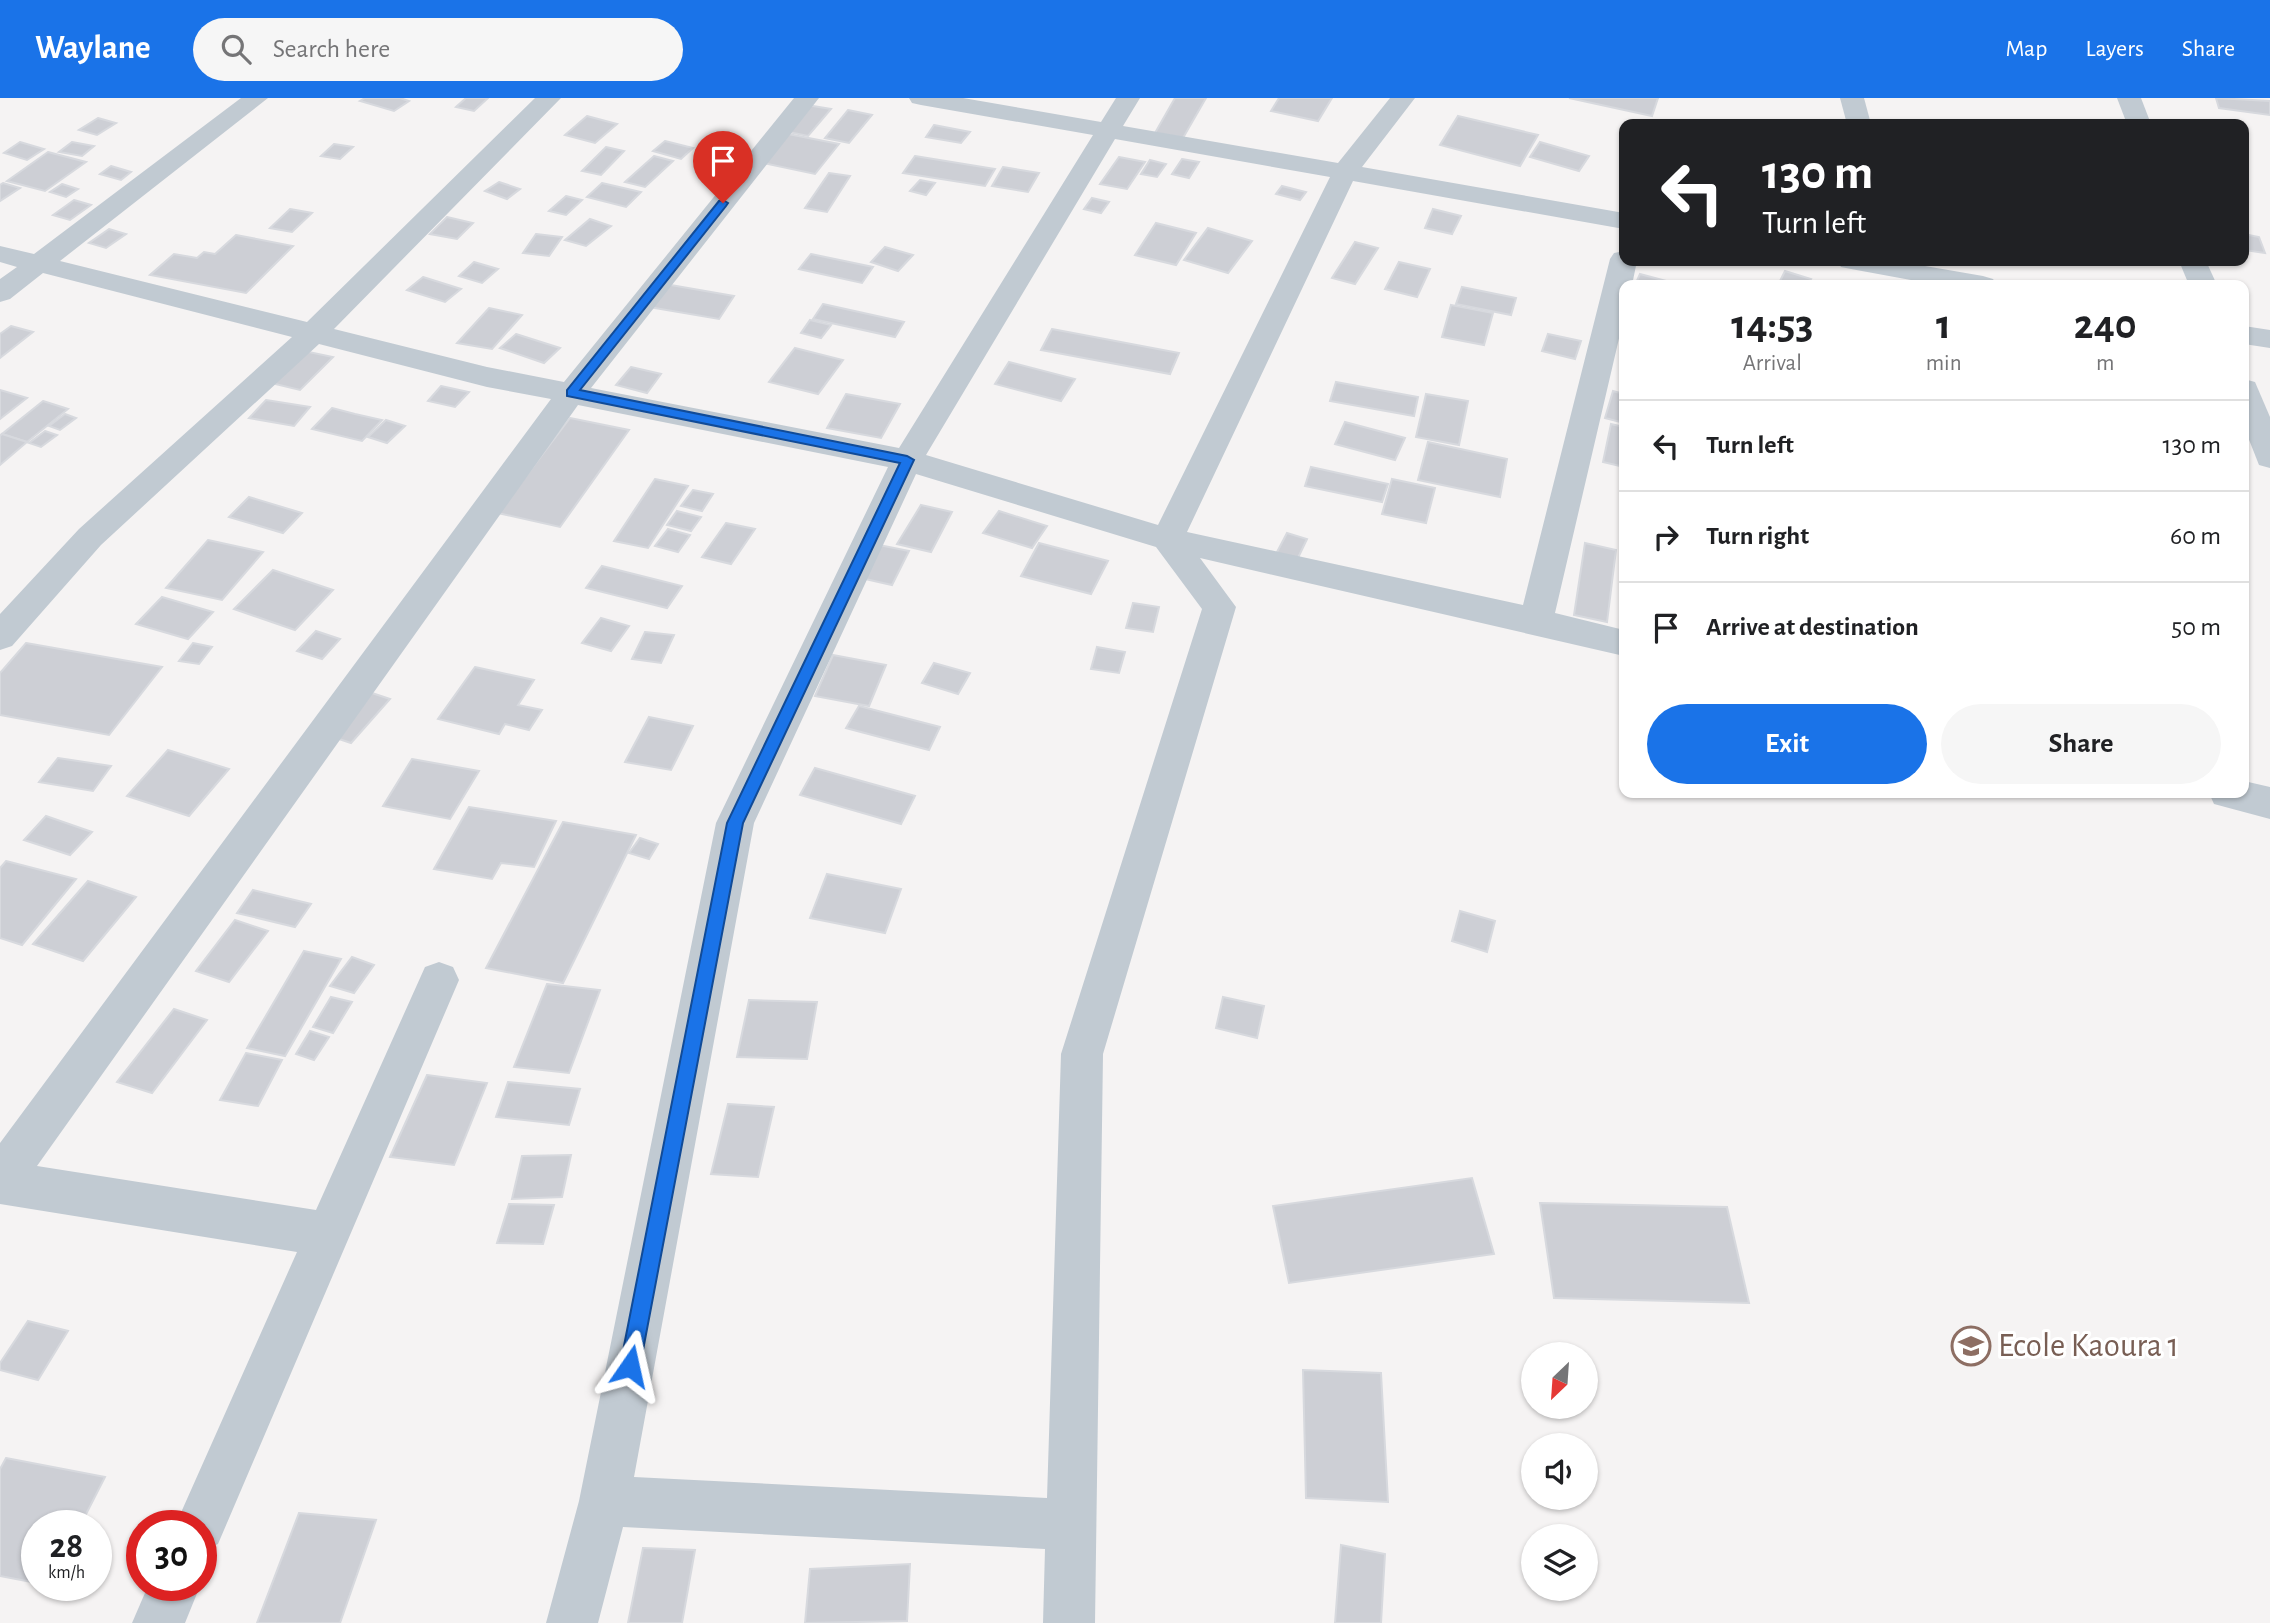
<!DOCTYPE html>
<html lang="en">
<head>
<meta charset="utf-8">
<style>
	:root { --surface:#fff; --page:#f6f6f6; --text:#202124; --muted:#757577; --line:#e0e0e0; --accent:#1a73e8 }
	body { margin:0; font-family:"Alegreya Sans",sans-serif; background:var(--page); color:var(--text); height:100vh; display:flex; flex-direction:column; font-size:26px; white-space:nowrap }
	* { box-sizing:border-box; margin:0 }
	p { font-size:23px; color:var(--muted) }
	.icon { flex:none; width:38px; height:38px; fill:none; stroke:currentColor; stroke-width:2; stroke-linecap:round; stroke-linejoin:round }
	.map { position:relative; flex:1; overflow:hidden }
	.sheet { position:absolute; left:1619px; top:182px; width:630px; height:518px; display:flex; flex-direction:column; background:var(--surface); border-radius:14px; box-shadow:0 2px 5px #0004 }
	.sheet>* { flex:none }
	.banner { position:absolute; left:1619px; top:21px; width:630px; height:147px; border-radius:14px; box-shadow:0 2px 5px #0004; background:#202124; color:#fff; overflow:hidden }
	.needle { width:46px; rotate:205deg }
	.buttons { position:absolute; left:1521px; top:1244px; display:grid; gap:14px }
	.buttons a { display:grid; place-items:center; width:77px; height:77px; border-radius:50%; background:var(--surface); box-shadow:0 2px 5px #0004; font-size:35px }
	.speed { position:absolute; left:21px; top:1412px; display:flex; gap:14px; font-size:35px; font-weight:700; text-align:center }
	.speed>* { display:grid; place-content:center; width:91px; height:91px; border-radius:50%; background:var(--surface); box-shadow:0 2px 5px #0004; line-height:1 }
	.speed small { font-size:18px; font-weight:400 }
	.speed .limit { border:10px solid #d22; background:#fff; color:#111 }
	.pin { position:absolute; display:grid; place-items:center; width:60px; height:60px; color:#fff; margin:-72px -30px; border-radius:50% 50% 50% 0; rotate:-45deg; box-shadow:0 0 7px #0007 }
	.pin .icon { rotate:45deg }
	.me { position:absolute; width:77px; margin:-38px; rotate:11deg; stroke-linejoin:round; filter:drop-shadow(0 0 5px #0008) }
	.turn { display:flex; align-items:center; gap:24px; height:147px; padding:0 28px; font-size:32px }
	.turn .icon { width:91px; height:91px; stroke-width:2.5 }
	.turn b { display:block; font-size:49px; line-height:60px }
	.eta { display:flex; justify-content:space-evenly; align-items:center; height:119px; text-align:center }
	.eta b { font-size:42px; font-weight:700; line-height:49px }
	.button { display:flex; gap:14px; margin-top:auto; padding:14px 28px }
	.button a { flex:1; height:80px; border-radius:42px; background:var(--accent); color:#fff; font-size:28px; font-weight:700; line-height:80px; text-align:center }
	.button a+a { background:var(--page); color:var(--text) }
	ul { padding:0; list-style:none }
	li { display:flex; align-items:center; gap:21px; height:91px; padding:0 28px; border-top:2px solid var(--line) }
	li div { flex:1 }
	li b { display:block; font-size:26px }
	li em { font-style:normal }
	header { display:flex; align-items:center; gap:42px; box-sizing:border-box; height:98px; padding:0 35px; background:var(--accent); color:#fff }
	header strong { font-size:33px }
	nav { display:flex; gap:38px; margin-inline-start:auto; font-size:24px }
	.search { width:490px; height:63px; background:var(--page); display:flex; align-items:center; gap:18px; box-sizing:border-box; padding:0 24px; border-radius:38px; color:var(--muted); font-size:26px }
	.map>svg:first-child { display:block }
	.building { fill:#cdcfd5; stroke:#d7d9de; stroke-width:2 }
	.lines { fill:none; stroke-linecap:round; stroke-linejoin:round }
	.minor { fill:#c1cad2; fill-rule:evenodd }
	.route { fill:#1a73e8; stroke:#114b97; stroke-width:2 }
	.labels { text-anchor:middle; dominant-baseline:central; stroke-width:6; stroke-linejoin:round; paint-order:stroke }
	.near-education-label { font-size:33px; fill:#785e54; stroke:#fff; text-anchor:start }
</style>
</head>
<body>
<header>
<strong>Waylane</strong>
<div class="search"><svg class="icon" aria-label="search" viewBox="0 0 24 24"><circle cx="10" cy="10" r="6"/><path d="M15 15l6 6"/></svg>Search here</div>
<nav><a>Map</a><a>Layers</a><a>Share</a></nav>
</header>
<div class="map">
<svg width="2270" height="1525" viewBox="0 0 2270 1525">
	<rect width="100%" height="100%" fill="#f5f3f3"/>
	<g class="building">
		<polygon points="365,0 400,0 409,3 394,13 360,3"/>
		<polygon points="466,0 488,0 474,13 456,9"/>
		<polygon points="1175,0 1206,0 1183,40 1155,35"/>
		<polygon points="1279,0 1332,0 1318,23 1271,13"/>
		<polygon points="1569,0 1658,0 1652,18"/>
		<polygon points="2216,0 2270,3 2270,17 2219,10"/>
		<polygon points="807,7 831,11 808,38 784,33"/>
		<polygon points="848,12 872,17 849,45 825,40"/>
		<polygon points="587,18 617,26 595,45 565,37"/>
		<polygon points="1458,18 1538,37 1520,68 1440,47"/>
		<polygon points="98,20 116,25 97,37 79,32"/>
		<polygon points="934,27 970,34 961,45 926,39"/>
		<polygon points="783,35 839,46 815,76 758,64"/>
		<polygon points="665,43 693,50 681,61 653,53"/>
		<polygon points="20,44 44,51 27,62 4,55"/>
		<polygon points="72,44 94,48 82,58 59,54"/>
		<polygon points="1540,44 1589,58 1579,73 1530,59"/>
		<polygon points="334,46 353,49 340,61 321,58"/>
		<polygon points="606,49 624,53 601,77 582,73"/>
		<polygon points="48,54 86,64 45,93 7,83"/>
		<polygon points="654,58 673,63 645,89 625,84"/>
		<polygon points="915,58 995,71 985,88 903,75"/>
		<polygon points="1119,59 1145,64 1127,91 1100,86"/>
		<polygon points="1182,61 1199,64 1189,80 1172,76"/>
		<polygon points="1150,62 1166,66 1157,79 1141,76"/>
		<polygon points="111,68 131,74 121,82 100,76"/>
		<polygon points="1003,69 1039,75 1028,94 992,88"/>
		<polygon points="829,75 850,78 827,114 805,110"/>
		<polygon points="920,82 935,85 926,97 910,93"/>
		<polygon points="499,84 520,91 507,101 485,93"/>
		<polygon points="3,85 20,90 0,103 0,87"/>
		<polygon points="602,85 641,94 626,109 587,99"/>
		<polygon points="62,86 78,91 66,99 50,94"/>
		<polygon points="1282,88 1306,94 1300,102 1276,96"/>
		<polygon points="566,98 582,102 566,117 549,113"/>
		<polygon points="1092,100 1109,104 1101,115 1084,111"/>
		<polygon points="74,102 91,107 70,122 53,117"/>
		<polygon points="290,111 312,115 292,134 270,130"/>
		<polygon points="1433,111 1461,118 1452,136 1425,130"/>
		<polygon points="447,119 473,125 457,141 430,136"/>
		<polygon points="590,121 611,128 586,148 565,142"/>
		<polygon points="1156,125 1196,135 1176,167 1135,157"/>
		<polygon points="1208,130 1252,143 1228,175 1184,162"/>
		<polygon points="109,131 126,136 106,150 89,145"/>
		<polygon points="536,136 562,139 549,158 523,155"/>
		<polygon points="2244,136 2259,139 2265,155 2244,152"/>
		<polygon points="236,137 293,148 246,195 150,177 174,156 197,160 204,154 215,156"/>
		<polygon points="1355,144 1378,150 1355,186 1332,180"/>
		<polygon points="885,149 913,157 898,173 871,164"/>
		<polygon points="811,156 873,169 862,185 799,171"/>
		<polygon points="474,164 498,171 482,185 459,178"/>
		<polygon points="1399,164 1430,171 1417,199 1385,191"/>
		<polygon points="1785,173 1811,181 1807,187 1778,187"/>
		<polygon points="1640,176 1666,183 1664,187 1635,187"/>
		<polygon points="423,179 461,191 445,204 407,192"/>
		<polygon points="665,186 734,198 719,221 649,209"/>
		<polygon points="1462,189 1516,200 1511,217 1456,206"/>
		<polygon points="823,206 904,224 895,239 813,221"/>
		<polygon points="1451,207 1493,215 1484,247 1442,239"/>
		<polygon points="489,210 522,217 492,251 457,245"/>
		<polygon points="810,222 831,227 821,240 801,235"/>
		<polygon points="11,228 33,234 0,260 0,236"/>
		<polygon points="1052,231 1179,255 1170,276 1041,252"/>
		<polygon points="516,236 560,250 544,265 500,250"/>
		<polygon points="1548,236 1581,243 1575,261 1542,253"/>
		<polygon points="795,250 843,262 818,296 769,284"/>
		<polygon points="304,253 333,259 300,292 271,285"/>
		<polygon points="1009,264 1075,281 1061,303 995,286"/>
		<polygon points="631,269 661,276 647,295 616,287"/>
		<polygon points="1336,284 1418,299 1414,318 1330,303"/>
		<polygon points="441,288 469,294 455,309 428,303"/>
		<polygon points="0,292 27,300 0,321"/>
		<polygon points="1613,293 1624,296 1624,325 1605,320"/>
		<polygon points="846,296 900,306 881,340 827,330"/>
		<polygon points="1426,296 1468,303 1459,347 1416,339"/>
		<polygon points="266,302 310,309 294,328 249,320"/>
		<polygon points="43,303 68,311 27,344 2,336"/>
		<polygon points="332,310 355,316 382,322 362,343 312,331"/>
		<polygon points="65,316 76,320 60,332 49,328"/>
		<polygon points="570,320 629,332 560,429 498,415"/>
		<polygon points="386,322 405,328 387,345 368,339"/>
		<polygon points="1345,324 1405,340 1395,362 1335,346"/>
		<polygon points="1611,326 1624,329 1624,369 1603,364"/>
		<polygon points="45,333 57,337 41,349 29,345"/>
		<polygon points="2,336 27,344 0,367 0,338"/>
		<polygon points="1428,344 1507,361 1500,399 1418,382"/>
		<polygon points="1311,369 1388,386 1382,404 1305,388"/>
		<polygon points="655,381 688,388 648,450 614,443"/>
		<polygon points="1392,381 1435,390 1426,425 1382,416"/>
		<polygon points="693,392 713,396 702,413 681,408"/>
		<polygon points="249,399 302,415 283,435 229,419"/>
		<polygon points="921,407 952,414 931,454 897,446"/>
		<polygon points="677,413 701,419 691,433 667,427"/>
		<polygon points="999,413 1047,428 1032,450 983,435"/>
		<polygon points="726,425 755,431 731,466 702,459"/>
		<polygon points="668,431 690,437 678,454 655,448"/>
		<polygon points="1287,435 1307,441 1296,464 1275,458"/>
		<polygon points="208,442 263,454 222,502 166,490"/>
		<polygon points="1039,445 1108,463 1091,496 1021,478"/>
		<polygon points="1585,445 1616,452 1607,524 1574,517"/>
		<polygon points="879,447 909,453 892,487 861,480"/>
		<polygon points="602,468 682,488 667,510 586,490"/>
		<polygon points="273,472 333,492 295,532 234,511"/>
		<polygon points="162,499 213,514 188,541 136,526"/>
		<polygon points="1133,505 1159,509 1153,534 1126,530"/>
		<polygon points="601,520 629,528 611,553 582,545"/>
		<polygon points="316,533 340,541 322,561 297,553"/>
		<polygon points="645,534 674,537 661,565 632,561"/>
		<polygon points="26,545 162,569 109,637 0,617 0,575"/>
		<polygon points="193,545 212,549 199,566 179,563"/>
		<polygon points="1097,549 1125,554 1119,575 1091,571"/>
		<polygon points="833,557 886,567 869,608 815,598"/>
		<polygon points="934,565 970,575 958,596 922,585"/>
		<polygon points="475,569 534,582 518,607 542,612 529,632 505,626 499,636 438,621"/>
		<polygon points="366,593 390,601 351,645 327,637"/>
		<polygon points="859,608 940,629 929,652 846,630"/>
		<polygon points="649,619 693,628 671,672 625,664"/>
		<polygon points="168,652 229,671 189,718 127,698"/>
		<polygon points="58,660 111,668 93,693 39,684"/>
		<polygon points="412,661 479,673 450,721 383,708"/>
		<polygon points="815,670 915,698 901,726 800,697"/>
		<polygon points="469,709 556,723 534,769 501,765 492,781 434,771"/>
		<polygon points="46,718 92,734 70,757 24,742"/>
		<polygon points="563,724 636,737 563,885 486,870"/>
		<polygon points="640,740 658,746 649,761 629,755"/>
		<polygon points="6,763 76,781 22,847 0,840 0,770"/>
		<polygon points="827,776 901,791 885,835 810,820"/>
		<polygon points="88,783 136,799 83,863 33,846"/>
		<polygon points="253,792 311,806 295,829 237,815"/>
		<polygon points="1460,813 1495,823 1487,854 1452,843"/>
		<polygon points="235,822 268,833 229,884 196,873"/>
		<polygon points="304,853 341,861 285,958 247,950"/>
		<polygon points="352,859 374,867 354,895 330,888"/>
		<polygon points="547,886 600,892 569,975 514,969"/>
		<polygon points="331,899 352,904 333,935 313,929"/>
		<polygon points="1223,899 1264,908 1257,940 1216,930"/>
		<polygon points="749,902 817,904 807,961 737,959"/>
		<polygon points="174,911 207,922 152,995 117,984"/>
		<polygon points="310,933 329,939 314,962 296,956"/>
		<polygon points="246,955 282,962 258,1008 220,1002"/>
		<polygon points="427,977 487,985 454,1067 390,1059"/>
		<polygon points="508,984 580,991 569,1027 496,1019"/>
		<polygon points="728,1006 774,1009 758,1079 711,1076"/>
		<polygon points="571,1057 562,1099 512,1101 522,1058"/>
		<polygon points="1472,1080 1494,1156 1289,1185 1273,1108"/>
		<polygon points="1540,1105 1727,1109 1749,1205 1554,1200"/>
		<polygon points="509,1106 554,1107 543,1146 497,1145"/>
		<polygon points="28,1223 68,1233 38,1282 0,1272 0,1265"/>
		<polygon points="1303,1272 1381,1275 1388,1404 1306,1400"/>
		<polygon points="6,1360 105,1379 80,1428 37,1428 37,1485 0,1478 0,1371"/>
		<polygon points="299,1415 376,1422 340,1525 257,1525"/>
		<polygon points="1341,1447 1385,1456 1381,1525 1335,1525"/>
		<polygon points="643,1450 695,1452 682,1525 628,1525"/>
		<polygon points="910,1466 907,1523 805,1525 810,1471"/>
	</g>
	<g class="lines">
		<g class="minor">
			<path d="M241,0h27l-208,163 247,61 228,-224h26l-227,231 153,38 77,15 230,-284h25l-228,290 308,60 194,-313 -172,-30 -9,-2 -3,-5h54l138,24 15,-24h24l-17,28 215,37 52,-65h25l-53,69 262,46v16l-271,-48 -166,351 336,73 87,-346 4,-6 10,-2v10h13l-5,24h-8v32l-69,296 69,17v26l-424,-98 36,49 -133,447 -8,569h-52l2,-74 -422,-22 -25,96h-52l33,-122 137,-678 172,-356 -310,-62 -541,761 279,44 109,-243 14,-5 14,5 6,13 -241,564 -17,7v-25h-26l122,-274 -297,-48v-61l551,-744 -64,-12 -168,-43 -218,201 -89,101 -12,4v-36l79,-85 213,-192 -249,-64 -33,26 -10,3v-23l17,-12 -17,-5v-16l34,8zM1115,41l215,38 -172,348 -232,-70zM916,376l240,73 46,62 -141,445 -14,444 -413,-21 120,-654z"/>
			<polygon points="1840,0 1864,0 1871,26 1847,26"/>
			<polygon points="2117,0 2141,0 2151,26 2127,26"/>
			<polygon points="1837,163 1896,163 1983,178 1993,181 1997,187 1938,187 1851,171 1841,169"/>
			<polygon points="2179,163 2206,163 2217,187 2189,187"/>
			<polygon points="2244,228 2270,232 2270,250 2244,246"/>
			<polygon points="2244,281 2255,284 2270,319 2270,370 2259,367 2244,329"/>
			<polygon points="2244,683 2270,689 2270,721 2214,706 2209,695 2244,695"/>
			<polygon points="148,1488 200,1488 185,1525 132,1525"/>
		</g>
	</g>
	<polygon class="route" points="723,102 728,105 726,108 580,292 907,358 914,362 743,725 640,1268 637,1275 630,1278 623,1275 620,1268 727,725 900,365 567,298 567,292 719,103"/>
	<defs>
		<symbol id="school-ring" viewBox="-11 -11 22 22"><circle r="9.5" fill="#fff" stroke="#8d6e63" stroke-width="1.5"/><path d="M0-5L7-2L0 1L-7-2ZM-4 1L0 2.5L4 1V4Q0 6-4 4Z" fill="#8d6e63"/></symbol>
	</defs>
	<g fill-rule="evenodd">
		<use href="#school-ring" x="1949" y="1226" width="44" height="44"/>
	</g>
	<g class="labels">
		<g class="near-education-label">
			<text x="1998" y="1248">Ecole Kaoura 1</text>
		</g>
	</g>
</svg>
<div class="buttons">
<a><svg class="needle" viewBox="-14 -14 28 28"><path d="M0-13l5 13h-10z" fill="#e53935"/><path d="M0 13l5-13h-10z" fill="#757577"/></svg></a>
<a><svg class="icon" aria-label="sound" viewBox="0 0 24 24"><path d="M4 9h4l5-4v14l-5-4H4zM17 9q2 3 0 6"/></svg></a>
<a><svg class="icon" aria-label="layers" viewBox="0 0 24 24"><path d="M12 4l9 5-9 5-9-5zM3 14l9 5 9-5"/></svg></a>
</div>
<div class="speed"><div>28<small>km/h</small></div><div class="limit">30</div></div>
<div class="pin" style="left:723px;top:105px;background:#d93025"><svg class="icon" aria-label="arrive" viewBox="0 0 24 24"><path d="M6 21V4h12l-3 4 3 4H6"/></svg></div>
<svg class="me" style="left:630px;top:1268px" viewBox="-20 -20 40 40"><path d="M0-17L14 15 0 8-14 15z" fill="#1a73e8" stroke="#fff" stroke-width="4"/></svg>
<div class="banner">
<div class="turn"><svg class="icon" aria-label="left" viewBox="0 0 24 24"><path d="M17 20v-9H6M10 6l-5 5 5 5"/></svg><div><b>130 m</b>Turn left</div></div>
</div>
<section class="sheet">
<div class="eta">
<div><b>14:53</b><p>Arrival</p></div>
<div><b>1</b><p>min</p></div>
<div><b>240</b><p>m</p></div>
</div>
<ul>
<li><svg class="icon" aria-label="left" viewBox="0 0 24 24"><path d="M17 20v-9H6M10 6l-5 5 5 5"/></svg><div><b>Turn left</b></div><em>130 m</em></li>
<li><svg class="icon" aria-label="right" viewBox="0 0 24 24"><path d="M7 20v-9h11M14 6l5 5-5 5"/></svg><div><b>Turn right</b></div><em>60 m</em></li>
<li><svg class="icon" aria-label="arrive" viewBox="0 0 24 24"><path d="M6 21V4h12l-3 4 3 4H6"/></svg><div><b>Arrive at destination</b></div><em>50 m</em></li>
</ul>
<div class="button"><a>Exit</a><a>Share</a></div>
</section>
</div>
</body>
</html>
